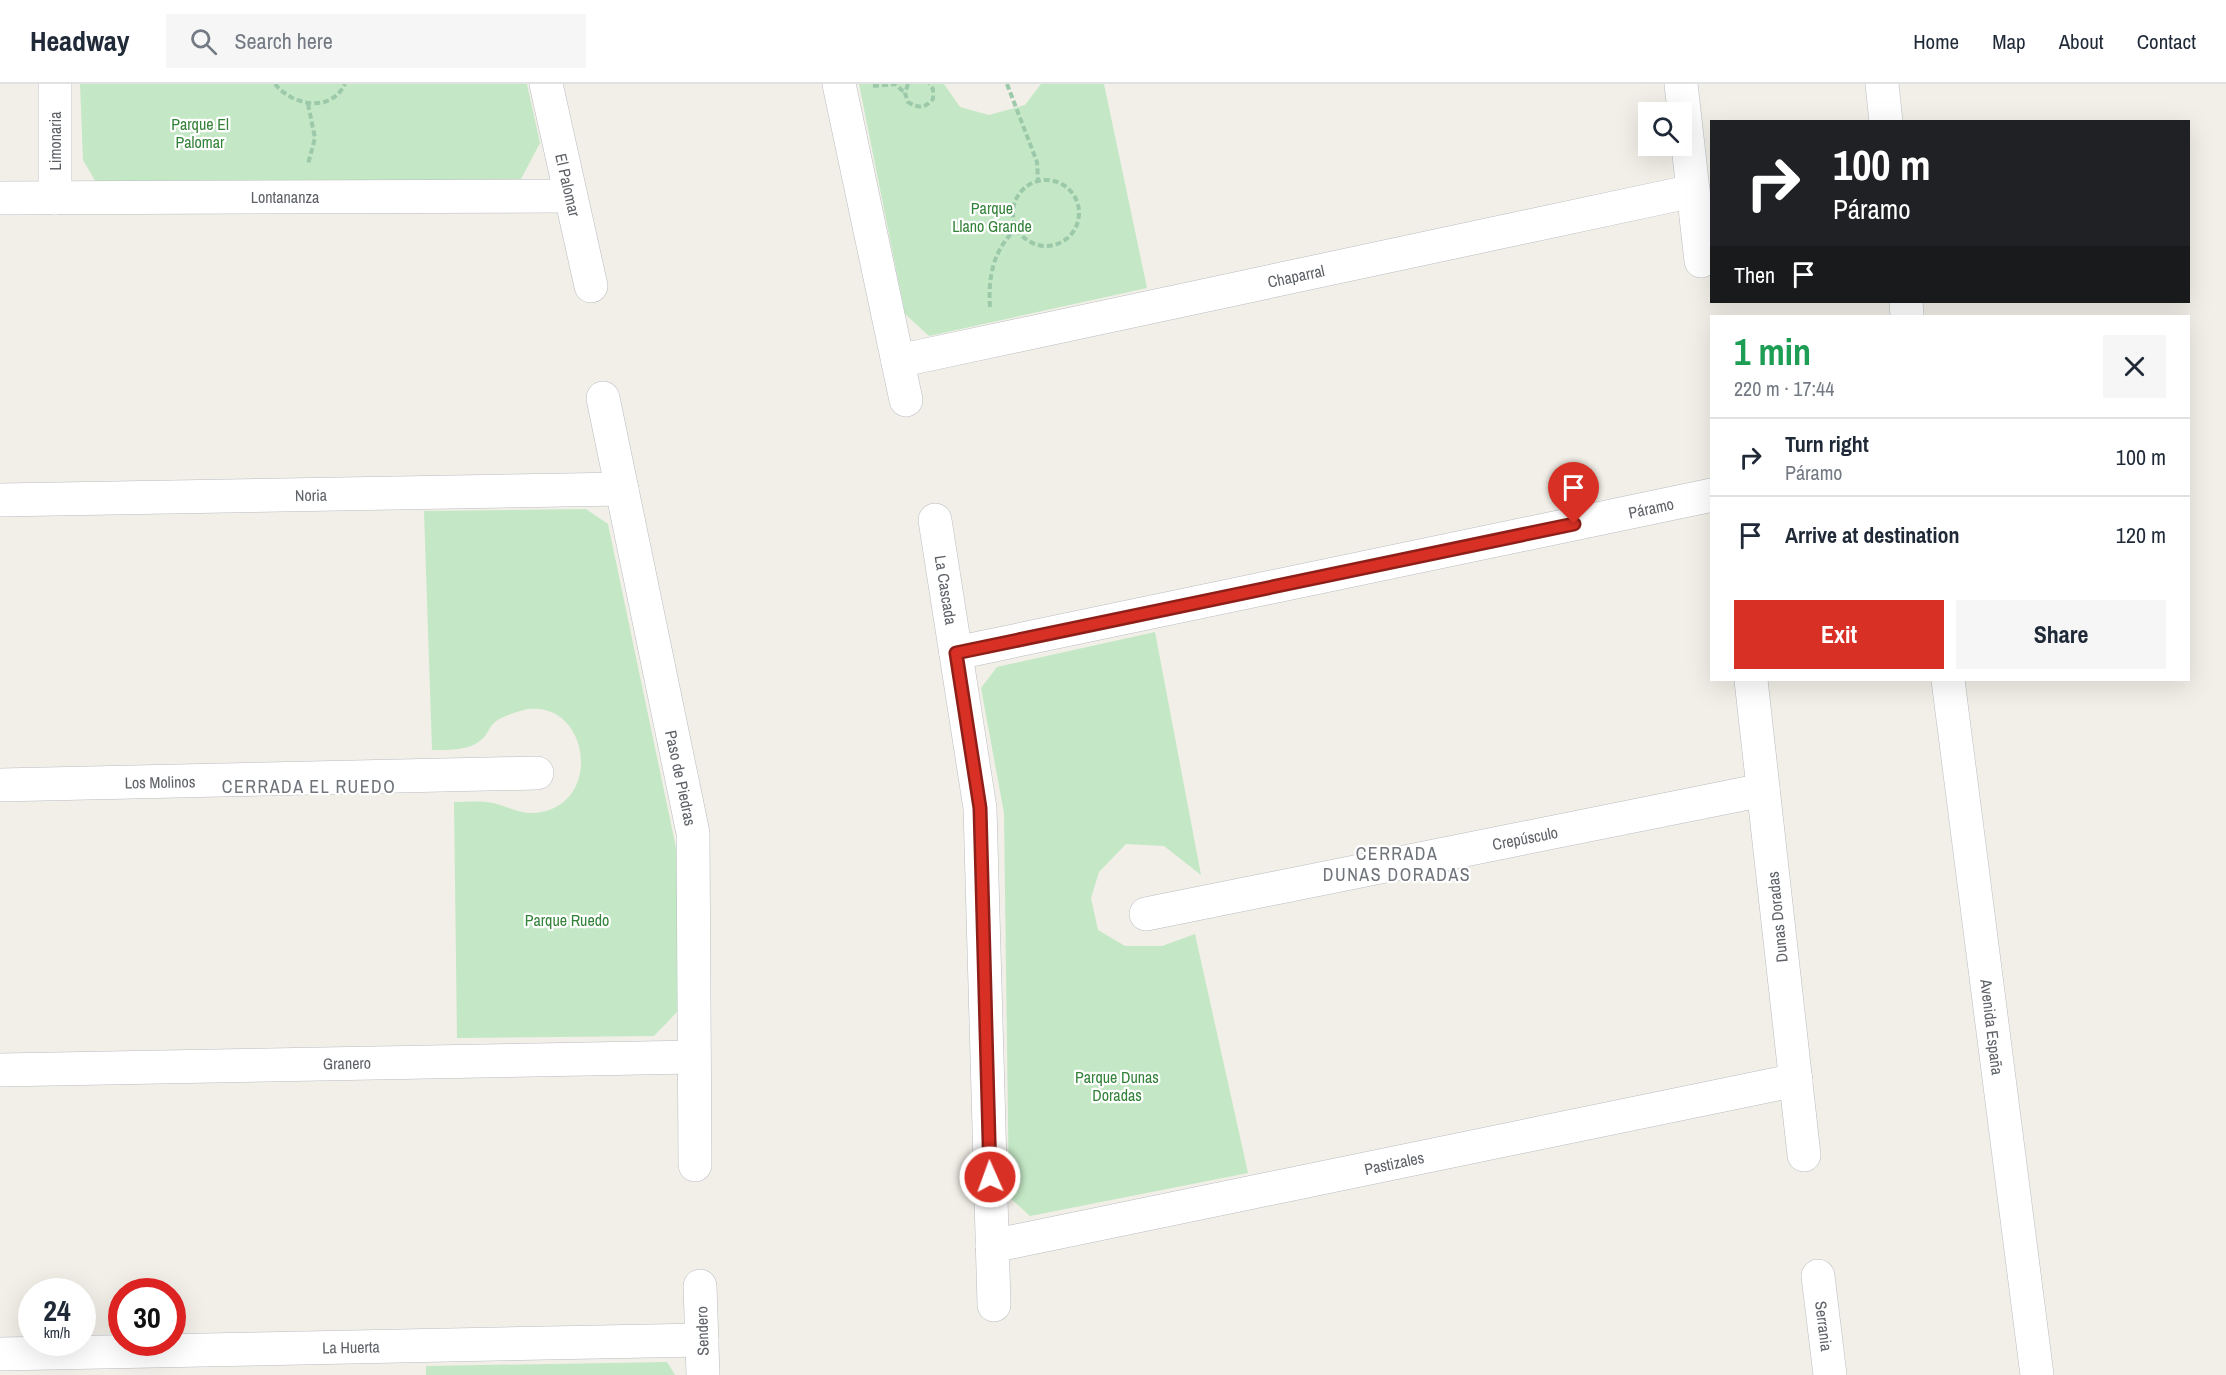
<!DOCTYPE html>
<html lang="en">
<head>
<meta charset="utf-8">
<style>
	:root { --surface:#fff; --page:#f6f6f7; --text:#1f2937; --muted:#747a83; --line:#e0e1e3; --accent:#d93025 }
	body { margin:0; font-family:"Archivo Narrow",sans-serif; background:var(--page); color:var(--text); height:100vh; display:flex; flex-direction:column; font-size:22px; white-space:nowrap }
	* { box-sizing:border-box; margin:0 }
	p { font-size:20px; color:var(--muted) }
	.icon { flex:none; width:33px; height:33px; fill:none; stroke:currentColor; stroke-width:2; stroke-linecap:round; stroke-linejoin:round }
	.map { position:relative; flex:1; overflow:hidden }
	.sheet { position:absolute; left:1710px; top:231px; width:480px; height:366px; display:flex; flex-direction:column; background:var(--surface); border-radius:0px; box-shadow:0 6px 24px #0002 }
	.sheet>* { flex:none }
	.hud { position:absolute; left:1710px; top:36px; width:480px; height:183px; border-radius:0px; box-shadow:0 6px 24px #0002; background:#202124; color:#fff; overflow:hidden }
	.buttons { position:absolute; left:1638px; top:18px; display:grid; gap:12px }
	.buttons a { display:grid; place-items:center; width:54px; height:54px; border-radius:0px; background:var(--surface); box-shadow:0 6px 24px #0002; font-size:30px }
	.speed { position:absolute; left:18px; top:1194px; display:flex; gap:12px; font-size:30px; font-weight:700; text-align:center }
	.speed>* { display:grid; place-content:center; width:78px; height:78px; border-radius:50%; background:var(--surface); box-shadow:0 6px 24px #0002; line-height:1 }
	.speed small { font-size:15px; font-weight:400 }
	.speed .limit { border:9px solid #d22; background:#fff; color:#111 }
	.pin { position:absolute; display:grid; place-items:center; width:51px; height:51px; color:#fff; margin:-62px -26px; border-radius:50% 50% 50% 0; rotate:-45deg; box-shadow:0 0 6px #0007 }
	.pin .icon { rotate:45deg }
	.me { position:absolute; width:66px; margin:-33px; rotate:358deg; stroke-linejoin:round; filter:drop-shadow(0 0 4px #0008) }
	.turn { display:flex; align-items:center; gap:21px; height:126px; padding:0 24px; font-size:27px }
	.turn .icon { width:78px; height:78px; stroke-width:2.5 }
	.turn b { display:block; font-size:42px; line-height:51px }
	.then { display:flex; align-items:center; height:57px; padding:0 24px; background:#0003; gap:12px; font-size:22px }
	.round { display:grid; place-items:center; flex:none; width:63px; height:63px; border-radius:0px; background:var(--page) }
	.head { display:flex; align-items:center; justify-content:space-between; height:102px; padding:0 24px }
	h1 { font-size:36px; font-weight:700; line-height:45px; color:#1e9e55 }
	.primary-button { display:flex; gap:12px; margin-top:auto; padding:12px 24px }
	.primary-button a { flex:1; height:69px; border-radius:0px; background:var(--accent); color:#fff; font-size:24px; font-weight:700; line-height:69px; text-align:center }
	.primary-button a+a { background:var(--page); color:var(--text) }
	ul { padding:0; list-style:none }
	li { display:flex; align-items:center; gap:18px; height:78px; padding:0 24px; border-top:2px solid var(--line) }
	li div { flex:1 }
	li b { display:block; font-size:22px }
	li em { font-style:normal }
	header { display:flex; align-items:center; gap:36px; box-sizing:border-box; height:84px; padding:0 30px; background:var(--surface); border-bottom:2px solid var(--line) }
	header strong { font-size:28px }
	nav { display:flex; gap:33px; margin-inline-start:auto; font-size:21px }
	.search { width:420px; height:54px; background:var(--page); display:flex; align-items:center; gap:15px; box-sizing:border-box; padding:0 21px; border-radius:0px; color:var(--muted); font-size:22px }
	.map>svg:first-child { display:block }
	.green { fill:#c4e8c5 }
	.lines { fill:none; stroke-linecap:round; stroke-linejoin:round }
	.minor-casing { stroke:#b9bcc1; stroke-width:34 }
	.secondary-casing { stroke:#babdc3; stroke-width:34 }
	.path { stroke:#9cc9aa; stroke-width:4; stroke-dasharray:6 3; stroke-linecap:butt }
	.minor { stroke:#fff; stroke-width:33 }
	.secondary { stroke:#fff; stroke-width:33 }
	.route-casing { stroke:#8d1f18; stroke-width:15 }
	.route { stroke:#d93025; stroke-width:10 }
	.labels { text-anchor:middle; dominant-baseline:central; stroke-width:4.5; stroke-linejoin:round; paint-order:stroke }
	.park-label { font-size:16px; fill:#338239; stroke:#fff }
	.street-label { font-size:16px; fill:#5e6267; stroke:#fff }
	.neighbourhood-label { font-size:18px; letter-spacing:1.5px; fill:#6f747a; stroke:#fff }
</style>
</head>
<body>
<header>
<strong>Headway</strong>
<div class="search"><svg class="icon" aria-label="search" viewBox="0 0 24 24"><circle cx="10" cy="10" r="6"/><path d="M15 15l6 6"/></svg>Search here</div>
<nav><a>Home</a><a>Map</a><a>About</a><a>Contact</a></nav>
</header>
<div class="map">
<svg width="2226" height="1291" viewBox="0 0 2226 1291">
	<rect width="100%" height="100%" fill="#f1efe7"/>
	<g class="green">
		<polygon points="80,0 527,0 540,59 521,95 97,100 83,76"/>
		<polygon points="859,0 944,0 960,23 989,31 1025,21 1041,0 1104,0 1147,204 929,252 905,230"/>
		<path d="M586,425l22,15 71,338 -2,150 -23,24 -197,2 -3,-236c10,0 21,-1 32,0 16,1 31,12 49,11 69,-6 55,-111 -6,-104 -9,1 -28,8 -34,13 -6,5 -8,14 -14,18 -12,11 -34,10 -49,10l-8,-239z"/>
		<polygon points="1155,548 1201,791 1164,762 1126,760 1099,788 1091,814 1098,846 1125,862 1162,862 1195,850 1248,1089 1030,1132 1009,1113 1004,729 981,604 997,583"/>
		<polygon points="667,1278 675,1291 426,1291 426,1282"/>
	</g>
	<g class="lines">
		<defs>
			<g id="minor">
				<polyline points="546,0 591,202"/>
				<polyline points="839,0 906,316"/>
				<polyline points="1681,0 1701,177"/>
				<polyline points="0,114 570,112"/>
				<polyline points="55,114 55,0"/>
				<polyline points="898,277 1693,107"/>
				<polyline points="603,314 693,749 695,1081"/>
				<polyline points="0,416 622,405"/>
				<polyline points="935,436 980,724 994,1221"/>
				<polyline points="956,569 1712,411"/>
				<polyline points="1751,596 1804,1071"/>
				<polyline points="0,701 537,689"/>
				<polyline points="1146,830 1763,706"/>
				<polyline points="0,986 694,973"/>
				<polyline points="992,1162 1796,996"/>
				<polyline points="1818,1192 1830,1291"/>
				<polyline points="700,1202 703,1291"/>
				<polyline points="0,1270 702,1256"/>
			</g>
			<g id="secondary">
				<polyline points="1882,0 1886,38"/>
				<polyline points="1906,218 1907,232"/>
				<polyline points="1948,596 2037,1291"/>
			</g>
		</defs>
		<use href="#minor" class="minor-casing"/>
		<use href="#secondary" class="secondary-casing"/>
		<g class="path">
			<path d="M275,0c17,21 55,30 70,0"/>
			<path d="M908,0l-3,9 3,9c11,7 17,6 25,-3v-10l-4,-5"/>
			<polyline points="1007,0 1037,78 1038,96"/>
			<polyline points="873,2 895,0 905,9"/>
			<polyline points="308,20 315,54 308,80"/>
			<circle cx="1046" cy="129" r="33"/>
			<path d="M990,223c-2,-30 3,-57 26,-78"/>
		</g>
		<use href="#minor" class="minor"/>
		<use href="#secondary" class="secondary"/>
	</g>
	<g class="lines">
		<defs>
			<polyline id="route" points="990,1093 980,724 956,569 1574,440"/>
		</defs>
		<use href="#route" class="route-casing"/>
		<use href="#route" class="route"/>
	</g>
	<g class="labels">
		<g class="park-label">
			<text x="200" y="40">Parque El<tspan x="200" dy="18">Palomar</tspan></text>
			<text x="992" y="124">Parque<tspan x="992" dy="18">Llano Grande</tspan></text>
			<text x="567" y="836">Parque Ruedo</text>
			<text x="1117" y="993">Parque Dunas<tspan x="1117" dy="18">Doradas</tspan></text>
		</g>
		<g class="street-label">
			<text transform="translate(55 57) rotate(-90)">Limonaria</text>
			<text transform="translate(568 101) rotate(77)">El Palomar</text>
			<text x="285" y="113">Lontananza</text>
			<text transform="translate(1296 192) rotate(-12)">Chaparral</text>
			<text transform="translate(311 411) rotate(-1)">Noria</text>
			<text transform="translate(1651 424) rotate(-12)">Páramo</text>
			<text transform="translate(946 506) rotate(81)">La Cascada</text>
			<text transform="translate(681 694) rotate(78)">Paso de Piedras</text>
			<text transform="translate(160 698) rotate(-1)">Los Molinos</text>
			<text transform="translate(1525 754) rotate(-11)">Crepúsculo</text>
			<text transform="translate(1777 833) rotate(-96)">Dunas Doradas</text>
			<text transform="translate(1992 943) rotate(83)">Avenida España</text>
			<text transform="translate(347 979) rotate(-1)">Granero</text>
			<text transform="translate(1394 1079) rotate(-12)">Pastizales</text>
			<text transform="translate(1824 1242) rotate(83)">Serrania</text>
			<text transform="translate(702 1247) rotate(-92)">Sendero</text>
			<text transform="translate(351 1263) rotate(-1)">La Huerta</text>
		</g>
		<g class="neighbourhood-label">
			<text x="309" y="702">CERRADA EL RUEDO</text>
			<text x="1397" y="769">CERRADA<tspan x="1397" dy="21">DUNAS DORADAS</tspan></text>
		</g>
	</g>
</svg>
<div class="buttons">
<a><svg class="icon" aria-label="search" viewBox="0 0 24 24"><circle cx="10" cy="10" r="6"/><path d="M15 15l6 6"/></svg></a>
</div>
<div class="speed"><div>24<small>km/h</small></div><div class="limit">30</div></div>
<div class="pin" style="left:1574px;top:440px;background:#d93025"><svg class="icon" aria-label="arrive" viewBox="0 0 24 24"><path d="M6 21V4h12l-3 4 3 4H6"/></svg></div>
<svg class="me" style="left:990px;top:1093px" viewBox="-20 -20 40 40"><circle r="17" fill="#d93025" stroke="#fff" stroke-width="3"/><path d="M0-11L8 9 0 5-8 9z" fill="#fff"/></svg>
<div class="hud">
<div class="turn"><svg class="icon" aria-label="right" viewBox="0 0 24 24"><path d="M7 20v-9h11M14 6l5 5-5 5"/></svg><div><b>100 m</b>Páramo</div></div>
<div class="then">Then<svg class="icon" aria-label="arrive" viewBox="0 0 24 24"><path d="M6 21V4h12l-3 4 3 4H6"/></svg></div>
</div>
<section class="sheet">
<div class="head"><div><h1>1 min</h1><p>220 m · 17:44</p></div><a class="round"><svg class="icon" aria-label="close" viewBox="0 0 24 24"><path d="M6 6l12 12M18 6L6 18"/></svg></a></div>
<ul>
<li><svg class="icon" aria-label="right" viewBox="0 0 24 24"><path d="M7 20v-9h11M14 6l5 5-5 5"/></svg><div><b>Turn right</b><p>Páramo</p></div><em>100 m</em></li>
<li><svg class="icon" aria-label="arrive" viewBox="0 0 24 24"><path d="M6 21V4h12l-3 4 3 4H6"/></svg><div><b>Arrive at destination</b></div><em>120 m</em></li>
</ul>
<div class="primary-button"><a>Exit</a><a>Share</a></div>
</section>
</div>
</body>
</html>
